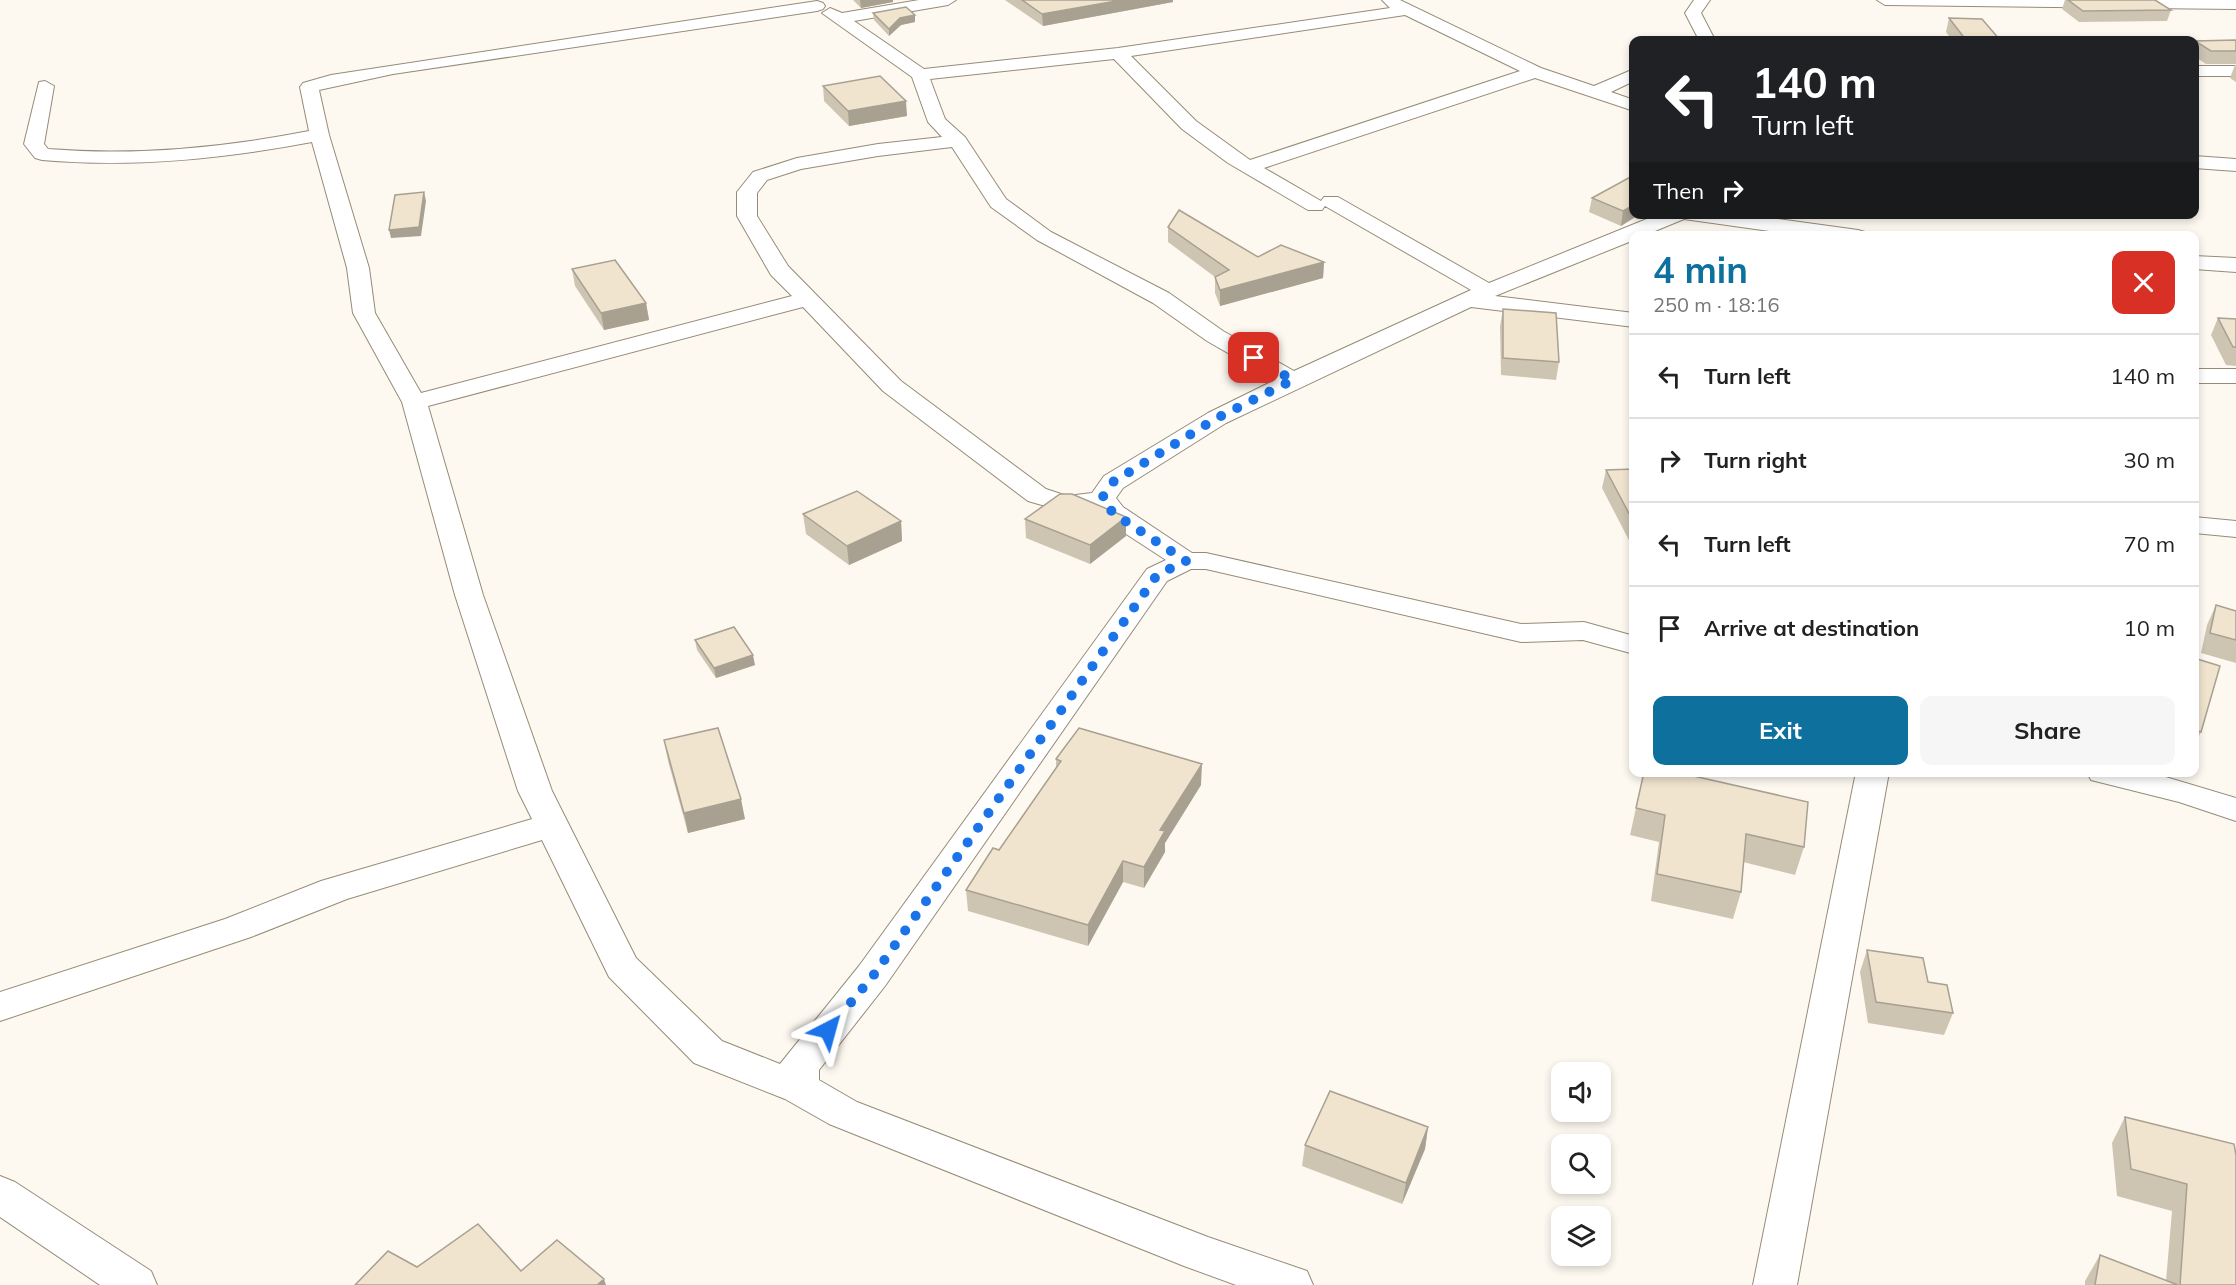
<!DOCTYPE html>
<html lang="en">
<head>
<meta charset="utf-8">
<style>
	:root { --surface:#fff; --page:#f6f6f6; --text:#222; --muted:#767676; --line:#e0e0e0; --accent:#0e709d }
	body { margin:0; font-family:Mulish,sans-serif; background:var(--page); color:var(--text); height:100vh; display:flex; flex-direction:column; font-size:22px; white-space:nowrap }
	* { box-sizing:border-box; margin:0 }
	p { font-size:20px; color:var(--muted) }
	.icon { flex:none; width:33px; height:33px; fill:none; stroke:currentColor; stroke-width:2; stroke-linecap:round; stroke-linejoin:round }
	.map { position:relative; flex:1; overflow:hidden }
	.details { position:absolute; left:1629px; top:231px; width:570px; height:546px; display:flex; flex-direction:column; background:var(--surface); border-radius:12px; box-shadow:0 3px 9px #0003 }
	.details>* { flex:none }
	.top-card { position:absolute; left:1629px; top:36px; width:570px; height:183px; border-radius:12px; box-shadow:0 3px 9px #0003; background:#202124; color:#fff; overflow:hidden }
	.fabs { position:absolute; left:1551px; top:1062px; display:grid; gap:12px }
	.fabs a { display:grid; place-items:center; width:60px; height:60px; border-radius:12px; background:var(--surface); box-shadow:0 3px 9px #0003; font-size:30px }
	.pin { position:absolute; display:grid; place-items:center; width:51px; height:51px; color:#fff; margin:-26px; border-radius:12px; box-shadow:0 3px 9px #0006 }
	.me { position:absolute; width:66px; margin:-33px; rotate:39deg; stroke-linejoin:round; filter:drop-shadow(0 0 4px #0008) }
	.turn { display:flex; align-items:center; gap:21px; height:126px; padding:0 24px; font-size:27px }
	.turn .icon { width:78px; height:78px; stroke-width:2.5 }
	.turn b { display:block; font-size:42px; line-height:51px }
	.then { display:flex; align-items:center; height:57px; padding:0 24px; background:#0003; gap:12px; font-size:22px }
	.round { display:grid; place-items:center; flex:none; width:63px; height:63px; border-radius:12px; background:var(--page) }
	.overview { display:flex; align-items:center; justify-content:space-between; height:102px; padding:0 24px }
	h1 { font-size:36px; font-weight:700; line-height:45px; color:var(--accent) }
	.button { display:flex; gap:12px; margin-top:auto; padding:12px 24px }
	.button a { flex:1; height:69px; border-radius:12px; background:var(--accent); color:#fff; font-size:24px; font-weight:700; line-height:69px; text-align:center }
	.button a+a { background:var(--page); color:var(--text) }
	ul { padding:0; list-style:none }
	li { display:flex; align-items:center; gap:18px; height:84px; padding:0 24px; border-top:2px solid var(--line) }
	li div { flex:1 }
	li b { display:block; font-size:22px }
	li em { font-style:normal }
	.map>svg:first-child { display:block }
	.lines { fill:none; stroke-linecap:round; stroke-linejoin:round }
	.minor-casing { stroke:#968b77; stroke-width:2 }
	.minor { fill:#fff; fill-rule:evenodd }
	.wall { fill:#cec4b2 }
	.shaded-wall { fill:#a8a091 }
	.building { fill:#f0e4cf; stroke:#a8a091; stroke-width:1.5 }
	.route { stroke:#1a73e8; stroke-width:10; stroke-dasharray:0 18 }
</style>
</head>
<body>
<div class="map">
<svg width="2236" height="1285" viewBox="0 0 2236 1285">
	<rect width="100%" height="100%" fill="#fef9f0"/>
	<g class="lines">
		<defs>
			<g id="minor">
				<path d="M919,0h37l-8,5 -94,16 70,48 194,-21 272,-40 -8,-8h18l141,68 53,18 40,-17v12l-23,11 23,8v11l-99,-33 -271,90 57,33 3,-4h14l151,86 170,-69h83l116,16 7,2 3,4h-62l-122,-17 -41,17h-9v4l-139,56 139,17v14l-163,-20 -245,116 -103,65 -7,10 7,9 69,46h14l315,71 63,-2 50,14v18l-51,-14 -62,2 -315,-73h-15l-24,12 -282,405 -66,84v10l38,22 351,135 99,34 6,14h-77l-52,-19 -355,-142 -44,-25 -91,-36 -85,-86 -67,-137 -195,59 -96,38 -251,84v-29l225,-73 96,-38 211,-62 -14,-28 -63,-196 -53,-193 -49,-89 -6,-45 -35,-126c-90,17 -179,26 -270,18l-7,-2 -11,-14 15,-62 6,-1 9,5 -10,58 4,5c88,7 174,-1 261,-18l-9,-44 3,-4 28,-8 486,-74 6,2 2,3 -2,3 -6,2 -424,63 -74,16 10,45 40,133 6,45 46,80 371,-97 -21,-21 -34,-59v-24l16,-20 44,-14 81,-14 64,-7 -14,-15 -16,-45 -90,-64 8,-5 12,5zM1405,15l115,56 -270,89 -54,-39 -65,-65zM1114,59l68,70 46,34 80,47h14l3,-4 146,84 -177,81 -71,-40 -54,-38 -118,-61 -45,-33 -41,-62 -20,-18 -15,-40zM952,147l39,60 46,33 116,63 54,38 68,39 -67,33 -104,63 -12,17 -25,3 -21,-7 -145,-108 -113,-115 -31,-50v-23l10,-13 34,-11 77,-13zM803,307l80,84 145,110 38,11 29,-5 8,12 63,41 -19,9 -288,397 -79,98 -58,-23 -86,-83 -84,-167 -69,-196 -55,-189z"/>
				<polygon points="1694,0 1710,0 1701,13 1715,40 1699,40 1685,13"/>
				<polygon points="1877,0 2236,0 2236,9 1885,5"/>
				<rect x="2194" y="66" width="42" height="10"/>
				<polygon points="2194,156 2236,159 2236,171 2194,168"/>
				<polygon points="2194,256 2236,258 2236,272 2194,269"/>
				<rect x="2194" y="369" width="42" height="14"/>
				<polygon points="2194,517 2236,521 2236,537 2194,533"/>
				<polygon points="1856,772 1889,772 1797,1285 1753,1285"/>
				<polygon points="2087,772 2149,772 2236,798 2236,821 2179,802 2091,780"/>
				<polygon points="0,1176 15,1182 151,1271 157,1285 100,1285 0,1217"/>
			</g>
		</defs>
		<use href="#minor" class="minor-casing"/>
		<use href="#minor" class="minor"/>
	</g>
	<g class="wall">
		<polygon points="853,0 893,0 893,2 861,8"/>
		<polygon points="1005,0 1173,0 1173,2 1043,26"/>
		<polygon points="2065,0 2155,0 2171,10 2167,21 2079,22 2062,9"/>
		<polygon points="873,13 915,15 915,22 901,25 889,36 874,20"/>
		<polygon points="1949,18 2000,40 1952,40 1946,32"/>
		<polygon points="2236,40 2236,64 2206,64 2194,56 2195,41"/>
		<polygon points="2235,65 2236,65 2236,82 2230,78"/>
		<polygon points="823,86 907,116 849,126 824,101"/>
		<polygon points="1592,198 1634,214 1640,214 1621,226 1589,212"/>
		<polygon points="1168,227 1258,257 1324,262 1323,278 1220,306 1215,293 1215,277 1168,242"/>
		<polygon points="572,269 646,303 649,320 604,330 575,286"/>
		<polygon points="1503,309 1559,362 1556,380 1501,375 1500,326"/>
		<polygon points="2218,318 2236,319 2236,366 2226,365 2211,335"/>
		<polygon points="1634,469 1634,550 1602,488 1606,470"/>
		<polygon points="803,514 901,521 902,541 849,565 806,534"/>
		<polygon points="1126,517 1126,536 1090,564 1026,538 1025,519"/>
		<polygon points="2216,605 2236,611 2236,663 2201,653 2207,625"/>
		<polygon points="695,640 755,665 716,678 697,650"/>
		<polygon points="2194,658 2201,732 2194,746"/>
		<polygon points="664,740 745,819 688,833 668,761"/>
		<polygon points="1056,759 1201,785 1165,843 1165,852 1144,888 1123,882 1088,946 968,911 966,890 999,850 1056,767"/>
		<polygon points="1644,772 1804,847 1795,875 1743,862 1741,892 1733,919 1651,901 1659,842 1630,835"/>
		<polygon points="1867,950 1928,982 1953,1013 1944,1035 1868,1023 1860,972"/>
		<polygon points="2125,1117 2234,1144 2236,1285 2085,1285 2085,1281 2100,1255 2166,1281 2172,1211 2117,1196 2112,1143"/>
		<polygon points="1428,1127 1425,1149 1402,1204 1302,1166 1305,1145"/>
	</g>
	<g class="shaded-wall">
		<polygon points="860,0 893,0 893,2 861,8"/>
		<polygon points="1122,0 1173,0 1173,2 1043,26 1042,14"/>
		<polygon points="915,15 915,22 901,25 889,36 889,29 900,18"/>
		<polygon points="906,101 907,116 849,126 848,111"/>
		<polygon points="424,192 426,201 421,236 391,238 389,230"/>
		<polygon points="1634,205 1634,214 1640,214 1621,226 1623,211"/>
		<polygon points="1324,262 1323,278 1220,306 1220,290"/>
		<polygon points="646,303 649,320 604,330 601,313"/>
		<polygon points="1126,517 1126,536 1090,564 1090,545"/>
		<polygon points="901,521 902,541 849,565 847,546"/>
		<polygon points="753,655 755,665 716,678 714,668"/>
		<polygon points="1202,764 1201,785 1165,843 1165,852 1144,888 1144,867 1160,830"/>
		<polygon points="741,799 745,819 688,833 684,813"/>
		<polygon points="1123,861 1123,882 1088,946 1088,925"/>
		<polygon points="1428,1127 1425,1149 1402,1204 1406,1183"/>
		<polygon points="604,1279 606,1285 597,1285"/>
	</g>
	<g class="building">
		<polygon points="1022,0 1122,0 1042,14"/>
		<polygon points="2068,0 2155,0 2171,10 2083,11"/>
		<polygon points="906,7 915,15 900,18 889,29 873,13"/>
		<polygon points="1949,18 1982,19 2000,40 1966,40"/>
		<polygon points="2236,40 2236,51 2211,51 2195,41"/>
		<polygon points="880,76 906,101 848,111 823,86"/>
		<polygon points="1634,175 1634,205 1623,211 1592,198"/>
		<polygon points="424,192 419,227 389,230 395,195"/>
		<polygon points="1179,210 1258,257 1281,245 1324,262 1220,290 1215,277 1229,270 1168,227"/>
		<polygon points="615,260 646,303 601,313 572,269"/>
		<polygon points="1503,309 1556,313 1559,362 1503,358"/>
		<polygon points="2218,318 2236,319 2236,347 2233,347"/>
		<polygon points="1634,469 1634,523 1606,470"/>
		<polygon points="857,491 901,521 847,546 803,514"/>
		<polygon points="1060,494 1072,494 1126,517 1090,545 1025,519"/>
		<polygon points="2216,605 2236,611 2236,640 2210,633"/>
		<polygon points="734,627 753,655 714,668 695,640"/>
		<polygon points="2194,658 2220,666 2201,732 2194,730"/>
		<polygon points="718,728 741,799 684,813 664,740"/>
		<polygon points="1079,728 1202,764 1160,830 1165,831 1144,867 1123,861 1088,925 966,890 993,848 999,850 1061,761 1056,759"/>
		<polygon points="1644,772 1676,772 1808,802 1804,847 1746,834 1741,892 1657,874 1665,815 1636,808"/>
		<polygon points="1867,950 1923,958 1928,982 1947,985 1953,1013 1876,1002"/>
		<polygon points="1330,1091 1428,1127 1406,1183 1305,1145"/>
		<polygon points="2125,1117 2234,1144 2236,1155 2236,1285 2180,1285 2187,1184 2131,1169"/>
		<polygon points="478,1224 521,1271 557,1240 604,1279 597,1285 355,1285 388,1251 417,1267"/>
		<polygon points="2100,1255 2178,1285 2095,1285"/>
	</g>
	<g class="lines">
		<polyline class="route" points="828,1030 873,976 1157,575 1186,561 1113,513 1102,498 1113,482 1217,418 1293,380 1254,358"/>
	</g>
</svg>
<div class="fabs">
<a><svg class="icon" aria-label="sound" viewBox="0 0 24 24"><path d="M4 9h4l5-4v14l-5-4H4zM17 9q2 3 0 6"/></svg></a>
<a><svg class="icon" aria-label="search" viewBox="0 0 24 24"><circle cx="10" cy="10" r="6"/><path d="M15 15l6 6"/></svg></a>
<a><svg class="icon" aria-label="layers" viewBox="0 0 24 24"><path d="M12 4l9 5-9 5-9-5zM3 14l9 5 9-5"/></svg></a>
</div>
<div class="pin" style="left:1254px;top:358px;background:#d93025"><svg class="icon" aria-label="arrive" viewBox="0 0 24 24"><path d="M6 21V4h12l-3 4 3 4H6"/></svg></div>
<svg class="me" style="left:828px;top:1030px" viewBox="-20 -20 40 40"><path d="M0-17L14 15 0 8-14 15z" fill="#1a73e8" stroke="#fff" stroke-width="4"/></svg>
<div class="top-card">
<div class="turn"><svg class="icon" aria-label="left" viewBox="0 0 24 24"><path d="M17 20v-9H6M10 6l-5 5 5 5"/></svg><div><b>140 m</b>Turn left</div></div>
<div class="then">Then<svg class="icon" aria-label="right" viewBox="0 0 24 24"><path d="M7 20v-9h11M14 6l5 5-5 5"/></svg></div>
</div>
<section class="details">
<div class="overview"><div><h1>4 min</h1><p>250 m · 18:16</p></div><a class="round" style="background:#d93025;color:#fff"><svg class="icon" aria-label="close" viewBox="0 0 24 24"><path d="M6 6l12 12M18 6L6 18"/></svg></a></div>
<ul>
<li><svg class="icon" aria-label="left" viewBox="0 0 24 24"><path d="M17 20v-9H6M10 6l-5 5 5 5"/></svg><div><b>Turn left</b></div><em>140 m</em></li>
<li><svg class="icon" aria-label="right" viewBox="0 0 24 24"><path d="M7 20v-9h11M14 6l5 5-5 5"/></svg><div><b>Turn right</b></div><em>30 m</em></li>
<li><svg class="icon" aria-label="left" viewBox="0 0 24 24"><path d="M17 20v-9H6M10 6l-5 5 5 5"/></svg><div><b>Turn left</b></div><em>70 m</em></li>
<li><svg class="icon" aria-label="arrive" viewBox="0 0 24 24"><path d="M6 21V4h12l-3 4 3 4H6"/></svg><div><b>Arrive at destination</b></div><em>10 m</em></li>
</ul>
<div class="button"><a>Exit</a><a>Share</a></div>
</section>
</div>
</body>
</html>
